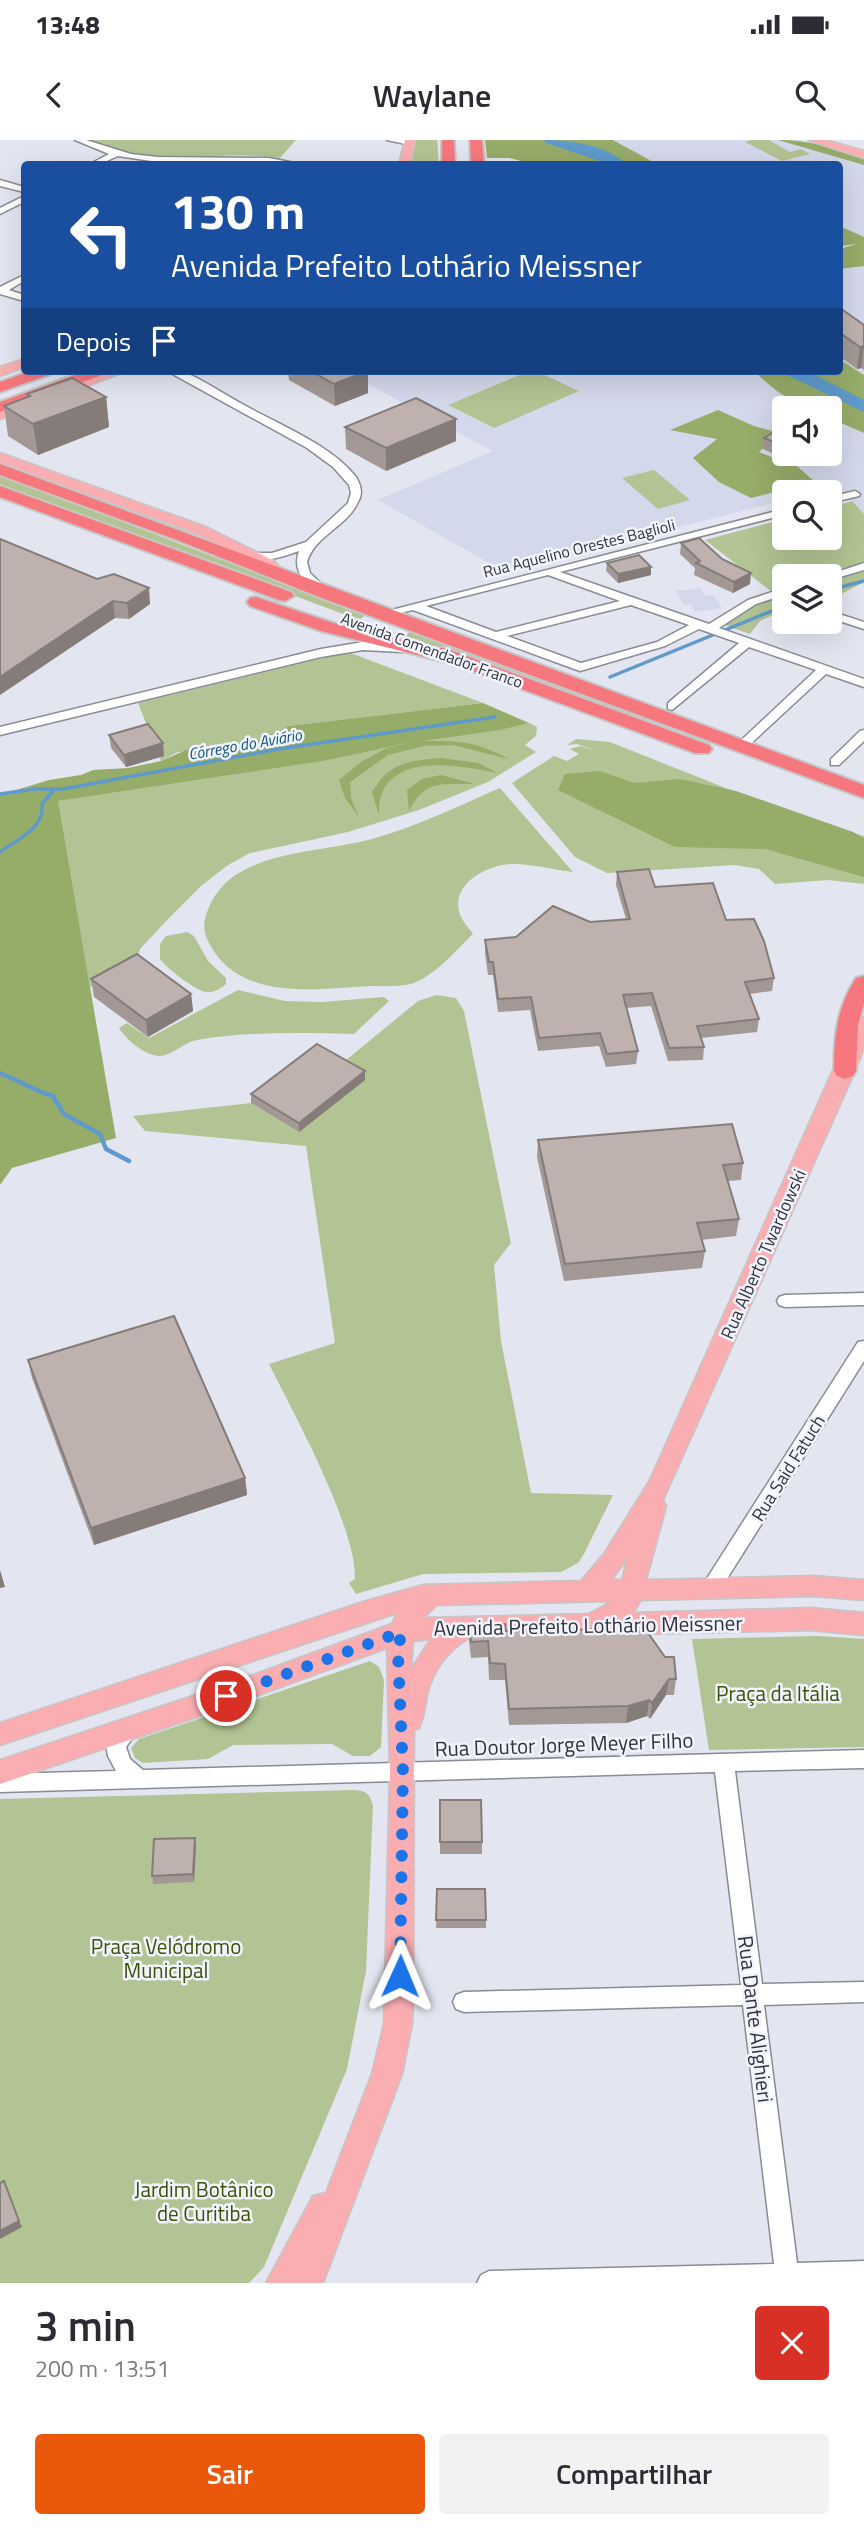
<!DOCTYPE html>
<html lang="pt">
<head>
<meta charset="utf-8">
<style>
	:root { --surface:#fff; --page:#f2f2f3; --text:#2b2b33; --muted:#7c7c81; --accent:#ea580c }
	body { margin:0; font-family:"Titillium Web",sans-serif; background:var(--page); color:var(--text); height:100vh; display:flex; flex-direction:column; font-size:26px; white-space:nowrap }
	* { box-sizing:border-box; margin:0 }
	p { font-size:23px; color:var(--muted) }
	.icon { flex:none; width:38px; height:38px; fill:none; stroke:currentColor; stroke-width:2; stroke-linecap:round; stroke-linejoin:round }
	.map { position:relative; height:2143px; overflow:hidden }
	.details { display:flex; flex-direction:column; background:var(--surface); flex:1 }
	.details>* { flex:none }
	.banner { position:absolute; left:21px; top:21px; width:822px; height:214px; border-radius:7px; box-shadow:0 7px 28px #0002; background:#1a4fa0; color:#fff; overflow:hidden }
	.controls { position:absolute; left:772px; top:256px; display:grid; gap:14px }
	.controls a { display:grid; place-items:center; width:70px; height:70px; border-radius:7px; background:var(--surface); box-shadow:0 7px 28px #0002; font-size:35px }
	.pin { position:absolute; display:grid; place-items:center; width:60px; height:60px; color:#fff; margin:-30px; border:4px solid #fff; border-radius:50%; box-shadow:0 2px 7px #0007 }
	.me { position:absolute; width:77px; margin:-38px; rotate:1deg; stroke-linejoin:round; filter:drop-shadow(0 0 5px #0008) }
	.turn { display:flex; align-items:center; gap:24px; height:147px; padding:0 35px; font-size:32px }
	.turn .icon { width:91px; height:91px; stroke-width:2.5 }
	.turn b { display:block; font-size:49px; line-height:60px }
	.then { display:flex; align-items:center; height:66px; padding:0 35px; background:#0003; gap:14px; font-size:26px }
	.round { display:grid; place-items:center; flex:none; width:74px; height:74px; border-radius:7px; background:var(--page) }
	.summary { display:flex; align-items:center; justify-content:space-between; height:119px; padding:0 35px }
	h1 { font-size:42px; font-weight:600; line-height:52px }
	.button { display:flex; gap:14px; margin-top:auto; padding:14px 35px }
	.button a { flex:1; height:80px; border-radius:7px; background:var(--accent); color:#fff; font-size:28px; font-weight:600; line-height:80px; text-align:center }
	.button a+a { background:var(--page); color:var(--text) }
	.status { display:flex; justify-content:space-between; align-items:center; height:49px; padding:0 35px; background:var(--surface); direction:ltr }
	.status svg { height:19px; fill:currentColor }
	header { display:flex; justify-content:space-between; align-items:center; height:91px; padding:0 35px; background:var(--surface); font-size:32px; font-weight:600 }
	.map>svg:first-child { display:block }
	.built { fill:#d3d8ea; fill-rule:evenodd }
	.green { fill:#b2c493 }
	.forest { fill:#96ac69 }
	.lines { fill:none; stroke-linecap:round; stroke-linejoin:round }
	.stream-far1 { stroke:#5f9acb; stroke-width:3.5 }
	.stream { stroke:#5f9acb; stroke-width:4.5 }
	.river { fill:#5f9acb; fill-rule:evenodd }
	.minor-casing { stroke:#898b95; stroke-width:3 }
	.major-casing { stroke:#c6c6c7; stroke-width:3 }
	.highway-casing { stroke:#c6c6c7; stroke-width:4 }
	.minor { fill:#fff; fill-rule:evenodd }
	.major { fill:#faaeb2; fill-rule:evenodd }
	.highway { fill:#f6787e; fill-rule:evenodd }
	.wall { fill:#a39896 }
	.shaded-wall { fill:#857c7a }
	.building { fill:#beb1ae; stroke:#857c7a; stroke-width:2 }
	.route { stroke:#1a73e8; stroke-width:12; stroke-dasharray:0 21.6 }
	.labels { text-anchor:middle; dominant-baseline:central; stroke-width:5; stroke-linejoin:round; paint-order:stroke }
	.far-street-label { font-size:16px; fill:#323337; stroke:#f1f4ff }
	.far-water-label { font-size:16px; font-style:italic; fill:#105583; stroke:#f1f4ff }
	.street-label { font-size:18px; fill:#323337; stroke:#f1f4ff }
	.near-street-label { font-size:21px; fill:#323337; stroke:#f1f4ff }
	.near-park-label { font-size:21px; fill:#3e5100; stroke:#f1f4ff }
</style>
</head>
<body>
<div class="status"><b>13:48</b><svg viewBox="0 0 49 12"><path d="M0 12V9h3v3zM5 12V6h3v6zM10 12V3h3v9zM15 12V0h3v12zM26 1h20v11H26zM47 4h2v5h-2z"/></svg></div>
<header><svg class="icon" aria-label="back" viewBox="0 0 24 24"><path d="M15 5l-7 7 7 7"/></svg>Waylane<svg class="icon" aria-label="search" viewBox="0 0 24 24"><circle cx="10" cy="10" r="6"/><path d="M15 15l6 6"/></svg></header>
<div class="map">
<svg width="864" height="2143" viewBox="0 0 864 2143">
	<rect width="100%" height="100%" fill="#e3e6f1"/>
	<g class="built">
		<polygon points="613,0 799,0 864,20 864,249 840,231 840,24 657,24"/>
		<path d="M344,231h414l106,53v90l-26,-27 -19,5h-35v8l-279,72 -127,-72 115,-49zM784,268h46v45h-46z"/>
		<polygon points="700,448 705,456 713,455 722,468 695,472 691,464 684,465 676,451"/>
	</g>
	<g class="green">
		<path d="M89,0h207l-16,18c-68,-9 -123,12 -191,-18z"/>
		<polygon points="414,0 437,0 439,24 411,24"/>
		<polygon points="751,0 769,0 790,12 801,9 810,14 782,21 745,2"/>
		<polygon points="529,231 536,231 579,251 494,288 448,265"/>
		<polygon points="654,330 690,360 658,369 622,338"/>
		<polygon points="0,335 366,475 359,480 0,345"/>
		<polygon points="852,361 864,374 864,442 830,460 830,436 784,436 784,470 760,481 750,494 721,484 776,455 705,400 784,379 784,397 830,397 830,367"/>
		<polygon points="410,492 650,580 646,584 404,496"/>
		<polygon points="348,512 483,563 290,586 236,611 178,612 161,621 138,563"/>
		<polygon points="529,583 537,587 536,596 525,605 536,612 488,642 419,670 348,692 250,713 228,725 201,746 169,778 140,809 137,821 100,845 90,847 57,661 318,622 355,612"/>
		<polygon points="576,599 610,602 811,682 864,696 864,744 828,740 775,744 759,729 735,725 607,733 575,717 512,643 554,616 567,621 579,614 570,609 580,606 599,612 577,604 567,605"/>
		<path d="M500,648l73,84c-19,-2 -40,-8 -60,-8 -23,0 -61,18 -54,47 2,9 9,16 14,23 -17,16 -39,43 -62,50 -12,3 -29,2 -42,2 -50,3 -121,14 -154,-33 -7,-11 -13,-21 -10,-34 4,-17 14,-32 29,-43 39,-26 93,-25 138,-37 44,-12 86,-33 128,-51z"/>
		<path d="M187,792l7,4 14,25 18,17v6c-6,5 -12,9 -20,8 -11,-2 -40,-24 -46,-33v-15l6,-8z"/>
		<path d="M238,850l47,11 37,1 62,-5 5,4 -35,33c-51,-1 -106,-3 -157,6 -13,2 -26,17 -39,16 -14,-2 -32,-16 -39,-28l8,-5 22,15z"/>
		<path d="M436,855l20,3 8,13 47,232 -17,22 7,76 30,152 82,2 -29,59 -6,9 -17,9 -138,2 -67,20 -7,-11 6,-4c1,-53 -61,-165 -86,-215l66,-21 -29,-197 -161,-15 -12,-15 118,-13 48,29 41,-67 78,-64z"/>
		<polygon points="818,1496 864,1499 864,1607 709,1610 692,1499"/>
		<polygon points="370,1521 379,1527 384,1540 381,1607 370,1616 353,1616 332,1604 233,1605 208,1619 143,1623 135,1618 131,1608 139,1599"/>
		<path d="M354,1650c13,1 16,4 19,16l-7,165 -19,98 -83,198 -15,16h-249v-484z"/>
	</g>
	<g class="forest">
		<polygon points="485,0 613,0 657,24 533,24 509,18 487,18"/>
		<path d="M778,0c33,0 55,8 86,17v8z"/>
		<polygon points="844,88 864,97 864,126 840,129 840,109 857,104 840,106 840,89"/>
		<path d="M841,220l23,15v58l-34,-15v-10c-34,0 -53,-15 -76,-37h86z"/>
		<polygon points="718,270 754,286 780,293 759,312 798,327 815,342 751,358 719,342 693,318 717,299 670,290"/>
		<path d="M483,563l46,20 -29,7 -77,11c39,0 51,0 86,18l-56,-14 -29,1 -36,9 -38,27 1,16 8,19 -14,-19 -6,-18 22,-18 26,-14 25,-6 -94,20 -260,39 58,337 -104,30 -12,17v-390l49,-15 32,-5 12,-5 35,-2 33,-7 32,-14 19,7 24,-3 53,-25z"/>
		<path d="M441,618l37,5 20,10c-34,-6 -98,-21 -116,20 -3,7 -3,15 -3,22l-7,-23c18,-30 36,-31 69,-34z"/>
		<polygon points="600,631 634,643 680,639 736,651 853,692 864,698 864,737 765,709 675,707 558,650 565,634"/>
		<path d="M441,635l34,9c-33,1 -49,-6 -66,27l-2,-21 15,-11z"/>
	</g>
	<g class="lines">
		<g class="stream-far1">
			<polyline points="830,450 864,441"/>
			<polyline points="610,537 784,466"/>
			<polyline points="0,654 35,649 63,649 279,609 495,577"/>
			<path d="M0,712c18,-13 45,-24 42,-48l11,-13"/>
		</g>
		<path class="stream" d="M0,933c19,7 34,18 53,23l11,18 36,20 6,15 23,12"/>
		<g class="river">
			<path d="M544,0c25,0 63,5 82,24h-18l-62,-21z"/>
			<polygon points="784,231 807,231 864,260 864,272 787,235"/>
		</g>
		<defs>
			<g id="minor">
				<polygon points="75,0 86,0 131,14 158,17 269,18 300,24 158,22 118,16 100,24 90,24 109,14"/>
				<polygon points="387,0 407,0 414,3 410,5"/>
				<polygon points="0,40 24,47 24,52 0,46"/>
				<polygon points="24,56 24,62 0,74 0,68"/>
				<polygon points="24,135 24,141 9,150 24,155 24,161 0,154 0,147"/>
				<path d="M167,231h14l12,5c18,9 34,20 51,29 34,19 89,41 112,72 5,8 7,17 2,25 -11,25 -43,33 -51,60l3,11 17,16v4h-8c-15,-12 -27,-22 -20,-42 -17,6 -43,15 -59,5l6,-3h26l34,-11 42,-39 3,-10 -2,-8 -16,-18 -26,-19z"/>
				<polygon points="855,351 860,354 859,356 830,363 830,357"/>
				<path d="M784,369v6l-224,57 149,52 39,-24 36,-12v7l-28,9 -37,24 145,51v8l-38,-13 -82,76h-8l-2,-3 82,-77 -67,-23 -77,63 -4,-1v-6l71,-60 -40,-14 -34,17 -85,25 -167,-61 -31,7 -6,-3zM548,435l72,26 -124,31 -70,-26zM631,465l58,20 -32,17 -76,21 -74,-27z"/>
				<polygon points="864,423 864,430 830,440 830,436 825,436"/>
				<polygon points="830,471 864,482 864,489 830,478"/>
				<polygon points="363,502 402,504 408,508 402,512 363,510 321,517 0,595 0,587 321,509"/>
				<polygon points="864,590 864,601 839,625 831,625 831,619 860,591"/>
				<polygon points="864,1153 864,1165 785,1167 779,1165 777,1161 779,1157 785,1155"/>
				<polygon points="864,1201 864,1221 718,1453 711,1456 704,1453 702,1448 704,1443 858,1202"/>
				<polygon points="128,1581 135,1584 138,1590 126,1607 130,1619 143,1630 864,1610 864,1628 735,1631 762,1844 864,1842 864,1862 764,1865 797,2123 864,2121 864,2143 477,2143 481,2135 489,2131 774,2124 743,1865 464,1872 456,1869 453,1862 456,1855 464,1852 741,1845 715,1632 0,1652 0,1634 116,1631 108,1616 106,1605 121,1584"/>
			</g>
			<g id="major">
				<polygon points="405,0 415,0 410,24 399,24"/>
				<polygon points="808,0 825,0 864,11 864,18"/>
				<polygon points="24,219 24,227 0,236 0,227"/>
				<polygon points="107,231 126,231 0,279 0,270"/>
				<polygon points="0,313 206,387 274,421 288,436 285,439 275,439 264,427 196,393 0,322"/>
				<path d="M864,877v31l-9,23 -192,429 3,6 -20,74 167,-4 51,4v20l-51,-4 -172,4 -8,13 178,-5 53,5v22l-53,-5 -342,8c-22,13 -36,32 -42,57 -2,12 -3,23 -8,33l-5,2 -1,272 -1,22 -10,50 -79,209h-57l47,-87 13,-3 46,-119 12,-50 6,-253 -3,-123 -161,59 -226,77v-24l226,-75 166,-61 5,-11 -397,132v-22l366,-122 57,-16 158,-4 23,-27 46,-74 204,-457 3,-4zM628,1418l-6,22h-11zM613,1461l-24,13 -166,4 14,-13zM431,1499l-20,30 2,-28z"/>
			</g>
			<g id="highway">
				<polygon points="442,0 454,0 455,24 442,24"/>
				<polygon points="470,0 482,0 484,24 471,24"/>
				<polygon points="31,231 54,231 51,234 0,252 0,242"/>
				<polygon points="86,231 108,231 105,234 0,272 0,262"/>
				<polygon points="0,324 864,645 864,658 319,457 177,400 0,335"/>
				<polygon points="0,346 291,452 294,456 285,461 279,460 0,357"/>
				<polygon points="256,457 333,483 432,508 445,508 709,605 712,609 709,613 695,613 454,524 321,491 250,466 247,462 250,458"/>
				<path d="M864,836v27l-6,22 -2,46 -3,5 -8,3 -8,-3 -3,-5c0,-36 3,-63 22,-93z"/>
			</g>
		</defs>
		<use href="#minor" class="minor-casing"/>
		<use href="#major" class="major-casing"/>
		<use href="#highway" class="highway-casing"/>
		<use href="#minor" class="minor"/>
		<use href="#major" class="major"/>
		<use href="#highway" class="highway"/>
	</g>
	<g class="wall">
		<polygon points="840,168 864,185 864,230 861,228 857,229 840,217"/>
		<polygon points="288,231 368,231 368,253 335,266 289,240"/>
		<polygon points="27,254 106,257 109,287 38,315 8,296 4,266 27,257"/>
		<polygon points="456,279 456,301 386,331 346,309 345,287"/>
		<polygon points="784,286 784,313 817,313 817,315 798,325 763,309 764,298"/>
		<polygon points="0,399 150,464 129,479 115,478"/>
		<polygon points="681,403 722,419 750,444 733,453 694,435 695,428 680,414"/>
		<polygon points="607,423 651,435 618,443 606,431"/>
		<polygon points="109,595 163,603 164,616 126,627 111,608"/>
		<polygon points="617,732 655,747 726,780 774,838 772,851 750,854 759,879 757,892 701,898 704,907 703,920 668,921 651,866 626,868 638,911 636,924 606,927 599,906 538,911 530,870 498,872 493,835 488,835 485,813 485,800 516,797 590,782 626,779 616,745"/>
		<polygon points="91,839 191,854 193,871 148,897 94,857"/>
		<polygon points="365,931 365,940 299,992 251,963 251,954"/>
		<polygon points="538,1000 743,1023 741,1040 728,1041 739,1079 736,1096 701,1100 705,1111 702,1128 564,1141 537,1017"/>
		<polygon points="28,1220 245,1338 247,1355 94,1405 32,1238"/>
		<polygon points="470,1485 506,1491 676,1539 674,1555 666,1555 650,1579 647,1576 626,1583 509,1585 505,1540 489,1540 488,1517 471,1518 469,1501"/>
		<polygon points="440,1660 482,1702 482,1714 440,1714"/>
		<polygon points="195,1698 196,1706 194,1742 153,1744 152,1736"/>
		<polygon points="437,1749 485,1749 486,1788 436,1788"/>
	</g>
	<g class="shaded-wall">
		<polygon points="864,206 861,228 857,229 860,207"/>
		<polygon points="368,231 368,253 335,266 334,244"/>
		<polygon points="106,257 109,287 38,315 33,284"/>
		<polygon points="456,279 456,301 386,331 386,308"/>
		<polygon points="800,313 817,313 817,315 798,325"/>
		<polygon points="651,427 651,435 618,443 618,434"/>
		<polygon points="751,433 750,444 733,453 734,442"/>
		<polygon points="149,448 150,464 129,479 127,463"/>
		<polygon points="113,461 115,478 0,555 0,537"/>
		<polygon points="163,603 164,616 126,627 124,615"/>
		<polygon points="191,854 193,871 148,897 146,880"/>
		<polygon points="365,931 365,940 299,992 299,983"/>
		<polygon points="245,1338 247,1355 94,1405 91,1388"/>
		<polygon points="0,1430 5,1447 0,1448"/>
		<polygon points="669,1539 666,1555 650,1579 652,1563"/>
		<polygon points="649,1560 647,1576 626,1583 628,1566"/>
		<polygon points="195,1698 196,1706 194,1742 193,1734"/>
		<polygon points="19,2081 22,2087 0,2099 0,2091"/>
	</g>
	<g class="building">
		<polygon points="840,168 864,185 864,206 860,207 840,193"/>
		<polygon points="311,231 368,231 334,244"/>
		<polygon points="72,238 106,257 33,284 4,266 30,256 27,254"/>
		<polygon points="416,258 456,279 386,308 345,287"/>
		<polygon points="784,286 784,306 764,298"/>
		<polygon points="699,398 722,419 751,433 734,442 696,423 700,421 681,403"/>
		<polygon points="0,399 97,439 114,434 149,448 127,463 113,461 0,537"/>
		<polygon points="639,415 651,427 618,434 607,423"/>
		<polygon points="148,584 163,603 124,615 109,595"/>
		<polygon points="649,729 655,747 713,743 726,780 754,779 764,801 774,838 745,842 759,879 697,886 704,907 669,908 652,853 623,855 638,911 607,914 600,893 539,898 531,857 498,859 493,822 489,822 485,800 516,797 553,766 590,782 630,779 617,732"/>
		<polygon points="137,814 191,854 146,880 91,839"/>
		<polygon points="317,904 365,931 299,983 251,954"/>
		<polygon points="732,984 743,1023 723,1025 739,1079 697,1083 705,1111 565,1124 538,1000"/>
		<polygon points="174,1176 245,1338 91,1388 28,1220"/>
		<polygon points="505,1484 506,1491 620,1489 648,1493 665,1517 674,1517 676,1539 669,1539 652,1563 649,1560 628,1566 509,1569 505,1524 490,1523 488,1501 471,1502 470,1485"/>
		<polygon points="440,1660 481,1660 482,1702 440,1702"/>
		<polygon points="195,1698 193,1734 152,1736 154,1699"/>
		<polygon points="437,1749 485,1749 486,1780 436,1780"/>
		<polygon points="4,2041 19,2081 0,2091 0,2043"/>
	</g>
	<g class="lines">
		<polyline class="route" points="226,1556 401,1492 398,1514 403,1632 400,1836"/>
	</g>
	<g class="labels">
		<g class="far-street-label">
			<text transform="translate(579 408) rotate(-14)">Rua Aquelino Orestes Baglioli</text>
			<text transform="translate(432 510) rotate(20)">Avenida Comendador Franco</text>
		</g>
		<g class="far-water-label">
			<text transform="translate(245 604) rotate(-10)">Córrego do Aviário</text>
		</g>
		<g class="street-label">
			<text transform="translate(763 1114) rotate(-66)">Rua Alberto Twardowski</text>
			<text transform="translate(788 1328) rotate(-58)">Rua Said Fatuch</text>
		</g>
		<g class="near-street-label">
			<text transform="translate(588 1485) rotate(-1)">Avenida Prefeito Lothário Meissner</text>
			<text transform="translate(564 1604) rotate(-2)">Rua Doutor Jorge Meyer Filho</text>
			<text transform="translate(756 1879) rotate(83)">Rua Dante Alighieri</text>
		</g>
		<g class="near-park-label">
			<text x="778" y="1553">Praça da Itália</text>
			<text x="166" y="1806">Praça Velódromo<tspan x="166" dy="24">Municipal</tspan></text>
			<text x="204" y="2049">Jardim Botânico<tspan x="204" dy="24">de Curitiba</tspan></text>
		</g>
	</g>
</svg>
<div class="controls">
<a><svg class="icon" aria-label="sound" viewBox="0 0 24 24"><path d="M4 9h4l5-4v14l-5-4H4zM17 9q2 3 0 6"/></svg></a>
<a><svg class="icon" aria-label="search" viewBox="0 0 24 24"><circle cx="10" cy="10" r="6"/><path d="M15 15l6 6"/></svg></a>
<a><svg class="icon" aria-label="layers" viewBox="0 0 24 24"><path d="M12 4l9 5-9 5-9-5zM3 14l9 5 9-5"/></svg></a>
</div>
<div class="pin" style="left:226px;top:1556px;background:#d93025"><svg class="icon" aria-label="arrive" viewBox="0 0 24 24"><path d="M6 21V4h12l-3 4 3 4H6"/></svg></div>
<svg class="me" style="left:400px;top:1836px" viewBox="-20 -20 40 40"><path d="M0-17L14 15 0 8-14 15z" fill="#1a73e8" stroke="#fff" stroke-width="4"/></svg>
<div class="banner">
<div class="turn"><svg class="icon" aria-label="left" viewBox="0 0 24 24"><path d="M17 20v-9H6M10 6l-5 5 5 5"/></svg><div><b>130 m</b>Avenida Prefeito Lothário Meissner</div></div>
<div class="then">Depois<svg class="icon" aria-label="arrive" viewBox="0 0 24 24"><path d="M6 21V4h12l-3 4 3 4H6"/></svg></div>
</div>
</div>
<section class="details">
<div class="summary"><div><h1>3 min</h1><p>200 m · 13:51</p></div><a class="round" style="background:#d93025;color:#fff"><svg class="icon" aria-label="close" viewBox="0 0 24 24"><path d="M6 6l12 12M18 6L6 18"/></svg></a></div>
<div class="button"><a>Sair</a><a>Compartilhar</a></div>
</section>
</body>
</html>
